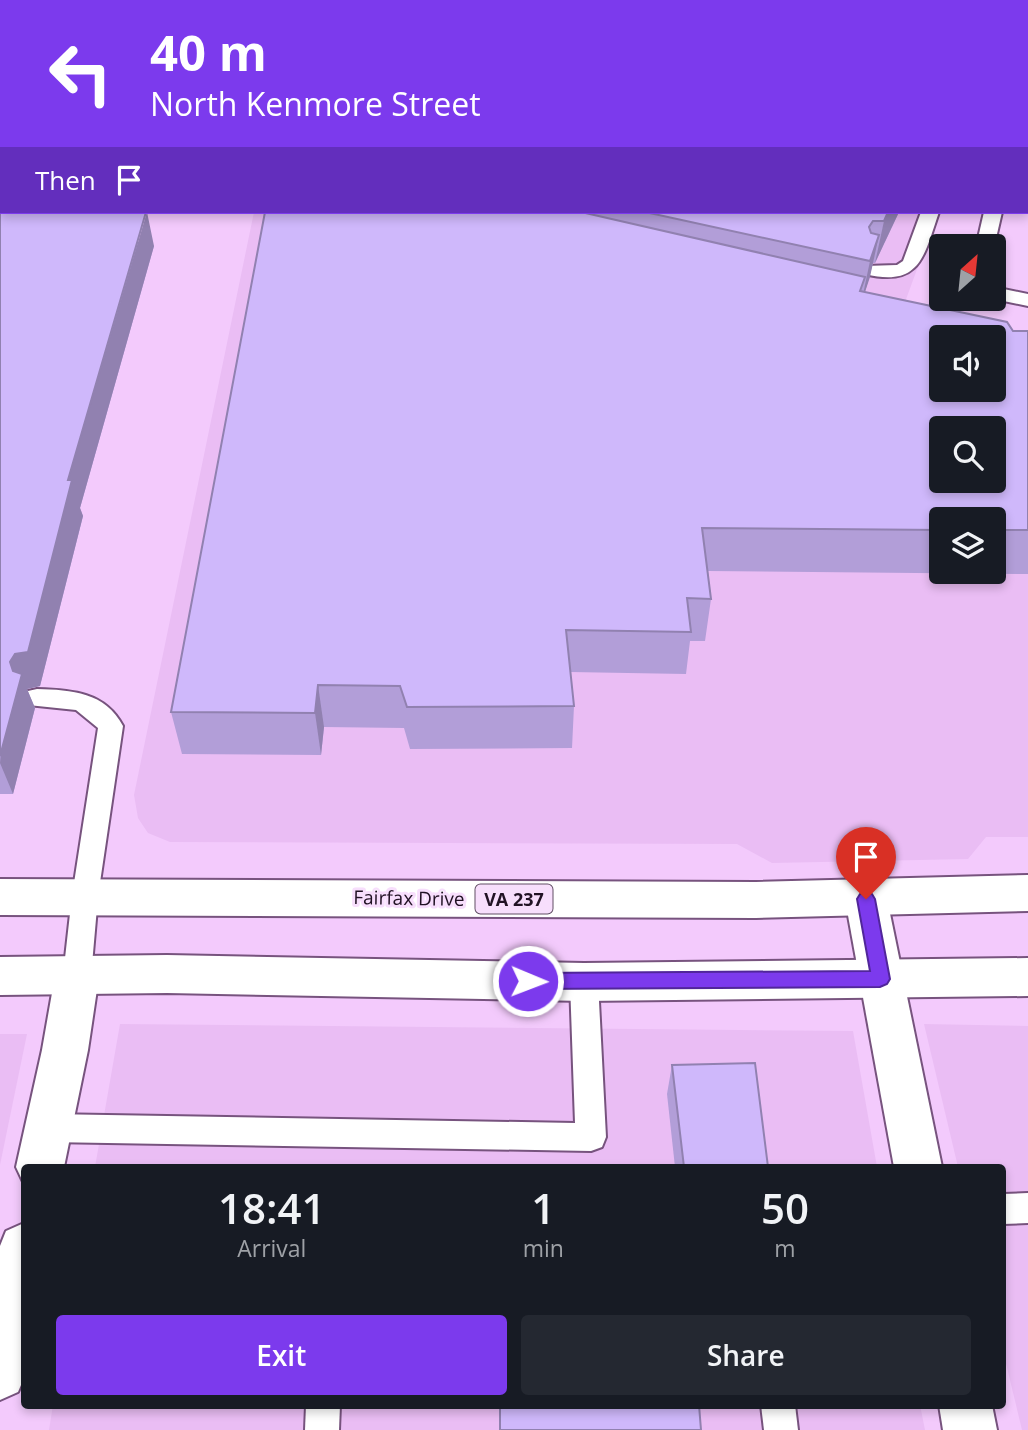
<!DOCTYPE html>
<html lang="en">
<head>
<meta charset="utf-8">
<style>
	:root { --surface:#171b24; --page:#242831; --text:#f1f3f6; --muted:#9ea1a6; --accent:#7c3aed }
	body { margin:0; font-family:"Open Sans",sans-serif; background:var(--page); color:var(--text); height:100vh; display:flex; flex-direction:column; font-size:26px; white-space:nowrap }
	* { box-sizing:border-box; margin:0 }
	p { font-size:23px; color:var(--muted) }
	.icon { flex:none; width:38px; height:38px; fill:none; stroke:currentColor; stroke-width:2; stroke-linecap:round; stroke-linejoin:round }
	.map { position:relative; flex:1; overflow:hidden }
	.details { position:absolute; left:21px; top:1164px; width:985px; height:245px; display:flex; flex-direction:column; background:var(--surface); border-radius:7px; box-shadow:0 4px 10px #0003 }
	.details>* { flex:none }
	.guide { position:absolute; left:0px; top:0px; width:1029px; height:214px; box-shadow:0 4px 10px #0003; background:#7c3aed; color:#fff; overflow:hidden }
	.needle { width:46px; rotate:27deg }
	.tools { position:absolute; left:929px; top:234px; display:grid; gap:14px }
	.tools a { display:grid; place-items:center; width:77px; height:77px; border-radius:7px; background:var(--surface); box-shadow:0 4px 10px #0003; font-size:35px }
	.pin { position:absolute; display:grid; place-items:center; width:60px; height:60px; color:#fff; margin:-72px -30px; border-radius:50% 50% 50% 0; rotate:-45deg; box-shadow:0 0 7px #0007 }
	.pin .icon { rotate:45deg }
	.me { position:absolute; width:77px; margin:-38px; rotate:91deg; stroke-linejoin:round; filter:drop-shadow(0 0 5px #0008) }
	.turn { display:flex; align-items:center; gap:24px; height:147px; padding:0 35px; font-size:32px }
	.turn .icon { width:91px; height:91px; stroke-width:2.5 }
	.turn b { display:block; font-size:49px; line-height:60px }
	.then { display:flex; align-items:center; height:66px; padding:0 35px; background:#0003; gap:14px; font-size:26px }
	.eta { display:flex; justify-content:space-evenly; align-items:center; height:119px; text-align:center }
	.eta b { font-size:42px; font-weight:600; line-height:49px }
	.button { display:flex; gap:14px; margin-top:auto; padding:14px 35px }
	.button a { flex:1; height:80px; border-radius:7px; background:var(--accent); color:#fff; font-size:28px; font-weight:600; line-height:80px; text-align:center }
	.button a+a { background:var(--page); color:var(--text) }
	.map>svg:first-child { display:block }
	.built { fill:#eabdf4; fill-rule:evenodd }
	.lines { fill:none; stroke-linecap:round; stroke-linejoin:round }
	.lane-casing { stroke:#77537e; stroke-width:4 }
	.street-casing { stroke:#77537e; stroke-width:4 }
	.secondary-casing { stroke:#77537e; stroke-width:4 }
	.primary-casing { stroke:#77537e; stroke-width:4 }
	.lane { fill:#fff; fill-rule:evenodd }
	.street { fill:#fff; fill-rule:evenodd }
	.secondary { fill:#fff; fill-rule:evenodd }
	.primary { fill:#fff; fill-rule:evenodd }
	.wall { fill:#b29ed8; fill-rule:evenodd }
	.shaded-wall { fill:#9181b0 }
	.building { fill:#cfb8fb; stroke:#9181b0; stroke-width:2; fill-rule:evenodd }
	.route { fill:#7c3aed; stroke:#51269a; stroke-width:2 }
	.labels { text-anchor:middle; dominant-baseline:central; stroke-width:6; stroke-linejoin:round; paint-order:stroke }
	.shield { fill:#f7defc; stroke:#614f65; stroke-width:2 }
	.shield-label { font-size:18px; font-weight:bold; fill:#211224 }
	.street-label { font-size:19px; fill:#211224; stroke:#f7defc }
</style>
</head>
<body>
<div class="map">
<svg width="1028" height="1430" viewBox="0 0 1028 1430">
	<rect width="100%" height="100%" fill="#f3cafc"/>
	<g class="built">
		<path d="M254,212h684l-37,101 127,29v495h-42l-18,22 -196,4 -35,-19 -567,-2 -22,-9 -10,-15 -4,-23zM942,338h52v52h-52zM942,429h52v52h-52zM942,520h52v52h-52z"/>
		<polygon points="120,1024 853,1031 877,1167 95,1167"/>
		<polygon points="924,1024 1028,1026 1028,1430 1022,1430 1003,1351 1003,1167 958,1167"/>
		<polygon points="0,1034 27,1034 0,1165"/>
		<polygon points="53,1405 920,1405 925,1430 49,1430"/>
	</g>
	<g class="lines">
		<defs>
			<g id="lane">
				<polygon points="302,0 316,0 301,2"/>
				<polygon points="603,0 617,0 602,2"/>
				<polygon points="701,0 716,0 700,2"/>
				<polygon points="795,0 810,0 794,2"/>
				<path d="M921,212h18c-15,43 -18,76 -74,62l-2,-4 2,-4 32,-1 6,-4z"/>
				<polygon points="984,212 1002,212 994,247 976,247"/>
				<polygon points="994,287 1028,294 1028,306 994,299"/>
				<path d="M37,689c35,1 68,3 86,37l-25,170 -7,80 -4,9 -10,3 -10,-3 -4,-9 9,-80 26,-168 -22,-18 -48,-5 -3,-7 3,-7z"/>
				<polygon points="584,970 594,973 598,982 606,1137 602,1147 591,1151 48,1142 37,1138 33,1128 37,1118 48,1114 575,1123 570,982 574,973"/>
				<polygon points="1028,1193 1028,1223 1003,1224 1003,1194"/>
				<polygon points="306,1405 340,1405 339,1430 305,1430"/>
				<polygon points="761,1405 795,1405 798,1430 764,1430"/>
			</g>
			<g id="street">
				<polygon points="866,881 881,886 887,899 942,1167 894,1167 845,899 851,886"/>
				<polygon points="77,957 93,962 99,976 88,1050 64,1167 24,1167 24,1184 16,1167 42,1050 55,976 61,962"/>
				<polygon points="24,1223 24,1378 18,1392 0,1400 0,1246 6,1231"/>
				<polygon points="939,1405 992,1405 997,1430 943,1430"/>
			</g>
			<rect id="secondary" x="1027" y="140" width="1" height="17"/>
			<g id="primary">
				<polygon points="1028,875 1028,911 756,918 0,915 0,879 756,882"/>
				<polygon points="167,955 584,963 1028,958 1028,996 584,1001 167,993 0,995 0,957"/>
			</g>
		</defs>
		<use href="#lane" class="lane-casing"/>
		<use href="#street" class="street-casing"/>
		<use href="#secondary" class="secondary-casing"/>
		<use href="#primary" class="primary-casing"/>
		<use href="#lane" class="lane"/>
		<use href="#street" class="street"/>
		<use href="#secondary" class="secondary"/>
		<use href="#primary" class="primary"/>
	</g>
	<g class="wall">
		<polygon points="0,0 206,0 204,2 2,2 2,212 154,246 80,508 83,516 40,686 27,689 35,708 13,794 0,794"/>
		<polygon points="1028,0 1028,106 1027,106"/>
		<path d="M265,212h634l-24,51h-2l-8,29 148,39h15v243l-320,-3 3,28 -6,42h-15l-4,33 -116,-2 4,34 -2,42 -162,1 -6,-21 -80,-1 -3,28 -139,-1 -11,-42zM942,520h52v52h-52z"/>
		<polygon points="672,1065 768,1167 675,1167 667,1094"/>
	</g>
	<g class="shaded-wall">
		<polygon points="156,0 206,0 204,2 154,2"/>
		<polygon points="496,0 537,0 536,2 494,2"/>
		<polygon points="147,212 154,246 80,508 83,516 40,686 27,689 35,708 13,794 0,763 10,662 68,480"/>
		<polygon points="888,212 899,212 875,263 884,221"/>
		<polygon points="879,235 870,277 861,304 870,261"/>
		<polygon points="318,685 324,727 321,755 315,713"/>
	</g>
	<g class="building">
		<polygon points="0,0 156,0 154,2 2,2 1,211 146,212 68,480 72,480 28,652 15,654 10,662 13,671 22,674 0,756"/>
		<polygon points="262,0 265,0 265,2 224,2"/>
		<polygon points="422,0 496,0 494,2 420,2"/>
		<polygon points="829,0 1028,0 1028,71 1027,2 828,2"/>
		<path d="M265,212h316l284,65 -5,14 147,31 6,9h15v199h-34v-10h-52v10l-240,-2 9,71 -24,-1 4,34 -125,-2 8,76 -167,1 -7,-21 -82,-1 -3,28 -144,-1zM942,338h52v52h-52zM942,429h52v52h-52z"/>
		<polygon points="645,212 888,212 884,221 873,221 869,227 871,233 879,235 870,261"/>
		<polygon points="755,1063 768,1167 684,1167 672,1065"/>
		<polygon points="500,1405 699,1405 701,1430 500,1430"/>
	</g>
	<polygon class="route" points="866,892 872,894 875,899 890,979 887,984 880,987 528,989 522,987 519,981 522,976 528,973 870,971 857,899 860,894"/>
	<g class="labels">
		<rect class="shield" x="475.5" y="884.5" width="77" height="29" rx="5"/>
		<g class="shield-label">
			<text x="514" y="899">VA 237</text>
		</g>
		<g class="street-label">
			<text transform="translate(409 898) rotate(1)">Fairfax Drive</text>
		</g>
	</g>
</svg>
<div class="tools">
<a><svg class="needle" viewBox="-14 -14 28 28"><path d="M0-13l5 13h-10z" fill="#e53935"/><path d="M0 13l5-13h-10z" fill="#9ea1a6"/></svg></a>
<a><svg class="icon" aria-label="sound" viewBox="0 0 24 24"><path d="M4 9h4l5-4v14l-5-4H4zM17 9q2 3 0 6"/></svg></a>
<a><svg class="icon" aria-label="search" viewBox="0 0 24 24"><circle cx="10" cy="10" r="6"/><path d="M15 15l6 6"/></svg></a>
<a><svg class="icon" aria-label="layers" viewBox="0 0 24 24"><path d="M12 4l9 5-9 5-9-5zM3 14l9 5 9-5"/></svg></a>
</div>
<div class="pin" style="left:866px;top:899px;background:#d93025"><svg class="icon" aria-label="arrive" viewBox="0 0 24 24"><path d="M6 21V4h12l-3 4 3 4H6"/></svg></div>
<svg class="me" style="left:528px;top:981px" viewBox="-20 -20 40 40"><circle r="17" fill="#7c3aed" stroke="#fff" stroke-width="3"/><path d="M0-11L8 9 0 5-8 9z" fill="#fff"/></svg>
<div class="guide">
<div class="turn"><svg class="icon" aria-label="left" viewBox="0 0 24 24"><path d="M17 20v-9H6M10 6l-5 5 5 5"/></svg><div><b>40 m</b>North Kenmore Street</div></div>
<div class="then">Then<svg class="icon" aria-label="arrive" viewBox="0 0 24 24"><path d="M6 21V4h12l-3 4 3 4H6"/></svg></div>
</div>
<section class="details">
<div class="eta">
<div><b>18:41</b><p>Arrival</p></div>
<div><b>1</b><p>min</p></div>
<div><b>50</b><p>m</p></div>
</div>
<div class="button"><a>Exit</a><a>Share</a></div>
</section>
</div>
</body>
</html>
